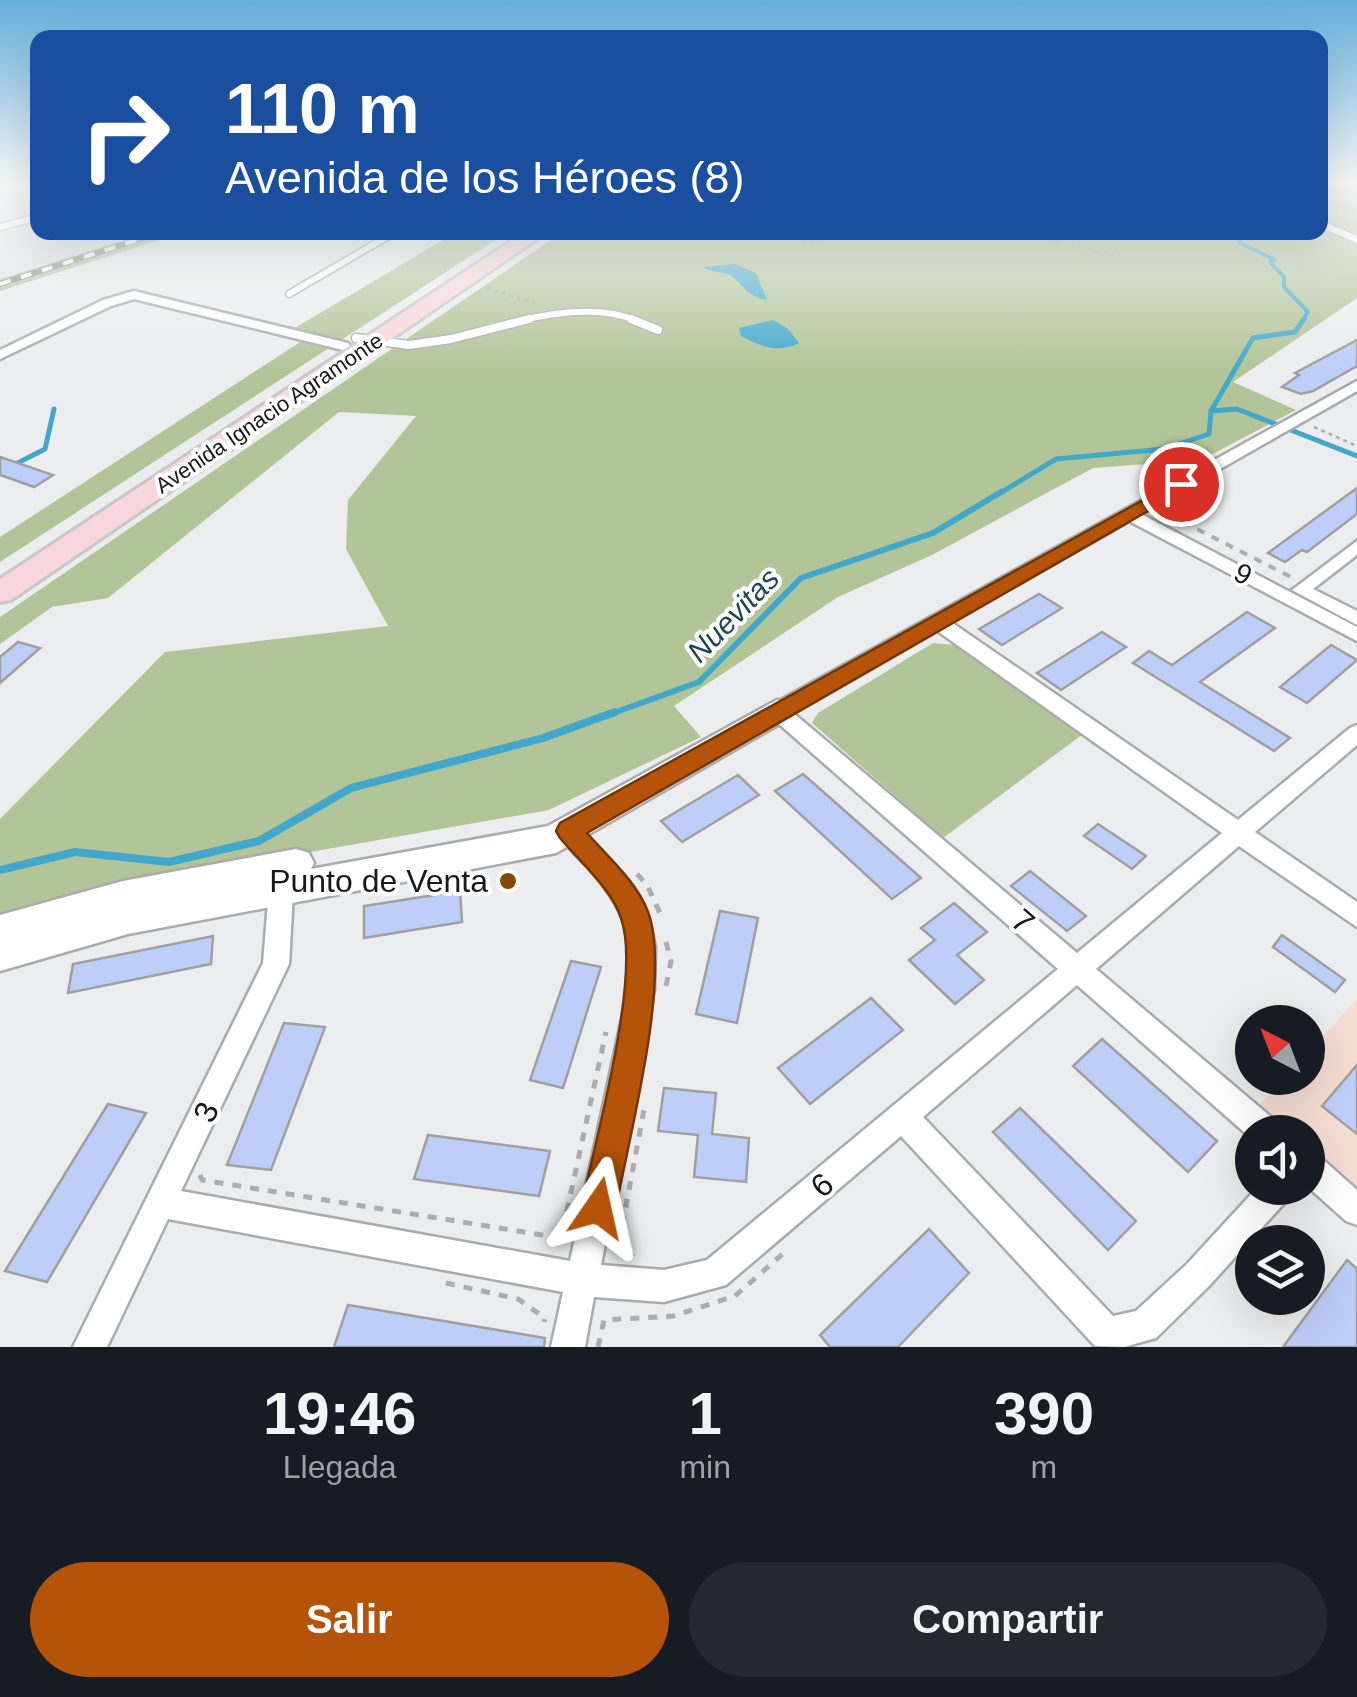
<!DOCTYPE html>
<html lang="es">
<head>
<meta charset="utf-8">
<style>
	:root { --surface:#171b24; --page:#242831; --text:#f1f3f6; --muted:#9ea1a6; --accent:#b45309 }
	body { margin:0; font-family:Arial,sans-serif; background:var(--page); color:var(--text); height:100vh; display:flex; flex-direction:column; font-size:38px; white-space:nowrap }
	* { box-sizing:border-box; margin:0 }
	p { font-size:32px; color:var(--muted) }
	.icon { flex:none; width:55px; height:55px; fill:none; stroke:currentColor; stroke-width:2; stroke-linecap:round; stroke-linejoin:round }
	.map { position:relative; height:1347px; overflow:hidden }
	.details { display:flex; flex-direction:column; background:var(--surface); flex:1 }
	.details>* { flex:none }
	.guide { position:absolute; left:30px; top:30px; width:1298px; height:210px; border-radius:20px; box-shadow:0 10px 40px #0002; background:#1a4fa0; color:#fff; overflow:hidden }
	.needle { width:65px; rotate:318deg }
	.controls { position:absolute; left:1235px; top:1005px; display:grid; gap:20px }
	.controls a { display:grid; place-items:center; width:90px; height:90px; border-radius:50%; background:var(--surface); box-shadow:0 10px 40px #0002; font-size:50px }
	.pin { position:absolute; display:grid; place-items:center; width:85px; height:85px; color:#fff; margin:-42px; border:5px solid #fff; border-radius:50%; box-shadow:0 2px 10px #0007 }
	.me { position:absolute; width:110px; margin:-55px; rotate:11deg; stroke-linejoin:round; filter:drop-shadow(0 0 8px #0008) }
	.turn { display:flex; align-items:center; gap:35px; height:210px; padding:0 30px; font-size:45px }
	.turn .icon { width:130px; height:130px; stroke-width:2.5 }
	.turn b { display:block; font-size:70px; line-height:85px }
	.eta { display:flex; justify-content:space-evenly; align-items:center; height:170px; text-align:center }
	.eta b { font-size:60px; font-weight:700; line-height:70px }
	.button { display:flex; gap:20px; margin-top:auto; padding:20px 30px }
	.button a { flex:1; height:115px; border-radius:60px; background:var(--accent); color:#fff; font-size:40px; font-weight:700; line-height:115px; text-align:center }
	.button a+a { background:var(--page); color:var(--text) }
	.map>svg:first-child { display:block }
	.built { fill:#dde1ea }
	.education { fill:#f5ddd2 }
	.green { fill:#b2c598 }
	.water { fill:#42a8cb }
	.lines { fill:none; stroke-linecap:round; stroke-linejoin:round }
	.stream-far3 { stroke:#42a8cb; stroke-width:4 }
	.stream-far2 { stroke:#42a8cb; stroke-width:5 }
	.stream-far1 { stroke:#42a8cb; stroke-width:6 }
	.stream { stroke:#42a8cb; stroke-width:8 }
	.building { fill:#bdcef9; stroke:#a0a0a2; stroke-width:2.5 }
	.lane-far1-casing { stroke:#aaabac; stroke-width:9 }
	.lane-casing { stroke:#aaabac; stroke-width:11 }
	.street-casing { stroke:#aaabac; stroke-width:5 }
	.secondary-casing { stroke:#aaabac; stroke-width:5 }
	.primary-casing { stroke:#c8c8c8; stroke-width:6 }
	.path-far2 { stroke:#acadae; stroke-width:2.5; stroke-dasharray:4 4; stroke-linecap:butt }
	.path-far1 { stroke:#acadae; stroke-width:4; stroke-dasharray:8 8; stroke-linecap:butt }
	.path { stroke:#acadae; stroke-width:5; stroke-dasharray:9 9; stroke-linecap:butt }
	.lane-far1 { stroke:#fff; stroke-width:6 }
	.lane { stroke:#fff; stroke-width:8 }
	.street { fill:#fff; fill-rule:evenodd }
	.secondary { fill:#fff; fill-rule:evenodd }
	.primary { fill:#f9d6dd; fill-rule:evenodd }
	.rail-casing { stroke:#828283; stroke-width:6 }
	.rail { stroke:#fff; stroke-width:4; stroke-dasharray:11; stroke-linecap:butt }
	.route { fill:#b45309; stroke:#753606; stroke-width:2.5 }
	.poi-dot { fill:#844a00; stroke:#fff; stroke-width:4 }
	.labels { text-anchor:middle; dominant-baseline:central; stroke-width:8; stroke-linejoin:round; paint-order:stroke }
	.far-street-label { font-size:22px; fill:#19191a; stroke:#fff }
	.street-label { font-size:28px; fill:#19191a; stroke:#fff }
	.water-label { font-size:30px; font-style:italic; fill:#1c4757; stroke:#fff }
	.near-poi-label { font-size:32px; fill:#19191a; stroke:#fff; text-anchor:end }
	.near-street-label { font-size:32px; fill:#19191a; stroke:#fff }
</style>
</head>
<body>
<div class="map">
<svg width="1357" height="1347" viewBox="0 0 1357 1347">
	<rect width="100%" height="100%" fill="#ecedee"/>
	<polygon class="built" points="37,187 38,232 147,233 0,279 0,194"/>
	<polygon class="education" points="1357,999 1357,1189 1308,1148 1308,1132 1289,1132 1258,1106 1285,1078 1308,1078 1308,1053"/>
	<g class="green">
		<polygon points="1320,183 1357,183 1357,298 1233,382 1296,410 1201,460 1093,468 932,555 838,597 674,706 701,737 549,810 151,880 0,921 0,819 165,652 388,626 346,549 348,500 416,416 339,412 108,598 52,607 0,644 0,617 561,233 1320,232"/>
		<polygon points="147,233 181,233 0,291 0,279"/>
		<polygon points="455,233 506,233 0,562 0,537 311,335 293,329"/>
		<polygon points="933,643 954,645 1083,734 943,838 812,723 818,713"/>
	</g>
	<g class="water">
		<path d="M735,264l21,9 11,27c-18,-3 -22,-12 -33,-22 -8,-8 -22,-4 -31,-11z"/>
		<path d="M773,320l15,9 11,14c-21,11 -39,3 -58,-7l-2,-8z"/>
	</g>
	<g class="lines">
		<polyline class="stream-far3" points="1235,232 1240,243 1275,260 1270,262 1284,277 1284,287 1308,312 1302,321"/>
		<g class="stream-far2">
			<polyline points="1211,411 1237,409 1357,456"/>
			<polyline points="0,472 45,449 54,409"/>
			<polyline points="997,495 1056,459 1164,449 1209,434 1211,411 1253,338 1295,332 1304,319"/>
		</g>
		<polyline class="stream-far1" points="608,715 699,682 801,578 933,533 1001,492"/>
		<polyline class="stream" points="0,870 75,852 169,862 259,841 351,788 543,738 615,712"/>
	</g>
	<g class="building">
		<polygon points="1357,340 1357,366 1313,391 1301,394 1282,387 1299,375 1295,373"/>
		<polygon points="0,457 53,475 34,487 0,475"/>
		<polygon points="1357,488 1357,514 1307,552 1302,550 1285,562 1268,553"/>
		<polygon points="1039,594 1062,608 1002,645 979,629"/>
		<polygon points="1247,612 1275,628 1200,682 1290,738 1274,751 1133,663 1149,651 1172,665"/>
		<polygon points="1102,632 1126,647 1061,690 1037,673"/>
		<polygon points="18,642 40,648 0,683 0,657"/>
		<polygon points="1331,645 1357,660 1307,703 1280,687"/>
		<polygon points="803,774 921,878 892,899 775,791"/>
		<polygon points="738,775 759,795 682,842 661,821"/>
		<polygon points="1098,824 1146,856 1132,869 1084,836"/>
		<polygon points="1030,871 1086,916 1067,931 1011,886"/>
		<polygon points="460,891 462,922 364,938 364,906"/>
		<polygon points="954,903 987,932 957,955 984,980 955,1004 909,960 935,940 921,928"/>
		<polygon points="720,911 758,918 737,1023 696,1014"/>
		<polygon points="1282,935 1345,980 1335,992 1273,947"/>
		<polygon points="213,936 211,964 68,993 73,964"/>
		<polygon points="571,961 601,967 563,1088 530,1080"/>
		<polygon points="871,998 903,1030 810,1104 778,1068"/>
		<polygon points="284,1023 325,1027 271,1170 227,1165"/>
		<polygon points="1102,1039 1217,1141 1188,1172 1073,1066"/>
		<polygon points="1357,1065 1357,1134 1322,1106"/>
		<polygon points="664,1088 716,1093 712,1134 749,1138 746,1182 694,1177 698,1135 658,1131"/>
		<polygon points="108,1104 146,1113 47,1282 5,1271"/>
		<polygon points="1020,1108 1136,1221 1108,1250 993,1132"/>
		<polygon points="428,1135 550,1151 539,1196 414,1179"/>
		<polygon points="929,1229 969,1273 898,1347 830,1347 820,1335"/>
		<polygon points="1347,1260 1357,1269 1357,1347 1283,1347"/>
		<polygon points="348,1305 545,1338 544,1347 334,1347"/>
	</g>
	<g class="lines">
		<defs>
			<g id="lane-far1">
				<polyline points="0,227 38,217"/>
				<polyline points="289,294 395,232"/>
				<path d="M519,321c37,-9 83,-15 118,0"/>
			</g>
			<g id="lane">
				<polyline points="631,319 658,330"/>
				<polyline points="356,338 409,345 451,339 529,319"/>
			</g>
			<g id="street">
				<polygon points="1320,220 1357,236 1357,243 1320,227"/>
				<polygon points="134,291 348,343 350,346 343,350 134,299 111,306 0,359 0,350 103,300"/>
				<path d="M1357,381v10l-216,123 216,113v14l-228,-120 -178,101 287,198 112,-92 7,-3v20l-102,87 102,70v25l-118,-81 -143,123 181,153 4,10h-29v7l-175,-154 -154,132 190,199 23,-5 51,-47 70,-76h35l-4,11 -79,87 -53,52 -32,9 -29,-1 -194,-210 -175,149 -62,17 -70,-5 -9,50h-34l12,-55 -395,-73 -61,128h-34l190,-384 7,-85 3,-7 9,-3 9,3 3,7 -5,86 -108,227 389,70 58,-271c2,-60 1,-76 -40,-123 -11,-11 -23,-22 -31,-36l4,-6 8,-3 8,3 43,46 19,27 10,21 6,28 -1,43 -53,275 63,5 43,-10 351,-291 -288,-253 -3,-5 3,-5zM936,630l286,203 -145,120 -285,-241z"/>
				<polygon points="1357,541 1357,555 1313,589 1357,611 1357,625 1292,590"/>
				<polygon points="1308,1152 1319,1156 1357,1190 1357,1225 1346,1221 1308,1187"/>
			</g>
			<polygon id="secondary" points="777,700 788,703 793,711 788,719 556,853 128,934 0,971 0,915 123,881 296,849 309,853 314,863 311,869 548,826"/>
			<polygon id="primary" points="525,232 547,232 11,600 0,602 0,579"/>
		</defs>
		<use href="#lane-far1" class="lane-far1-casing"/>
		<use href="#lane" class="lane-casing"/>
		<use href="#street" class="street-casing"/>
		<use href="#secondary" class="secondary-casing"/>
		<use href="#primary" class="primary-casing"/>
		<g class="path-far2">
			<polyline points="1335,213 1357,208"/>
			<polyline points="762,232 811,242 860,232"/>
			<polyline points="1017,232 1114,256"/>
			<polyline points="486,288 534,303"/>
			<polyline points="1314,427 1357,446"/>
		</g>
		<polyline class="path-far1" points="1183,522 1291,577"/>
		<g class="path">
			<polyline points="637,874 647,885 660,913"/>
			<polyline points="666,942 671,961 666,986"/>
			<polyline points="200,1175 202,1180 561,1238 606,1032"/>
			<polyline points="633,1257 620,1238 645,1104"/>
			<polyline points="446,1283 518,1299 545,1318 544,1322"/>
			<polyline points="598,1347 604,1320 673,1316 735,1296 786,1251"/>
		</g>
		<use href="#lane-far1" class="lane-far1"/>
		<use href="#lane" class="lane"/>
		<use href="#street" class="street"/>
		<use href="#secondary" class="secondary"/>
		<use href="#primary" class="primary"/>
		<defs>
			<polyline id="rail" points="0,284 162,232"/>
		</defs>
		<use href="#rail" class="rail-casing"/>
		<use href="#rail" class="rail"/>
	</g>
	<linearGradient id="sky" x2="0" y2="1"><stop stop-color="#65afdc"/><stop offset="0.49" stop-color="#f6f7f7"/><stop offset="1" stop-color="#f6f7f7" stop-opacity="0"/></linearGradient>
	<rect width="1357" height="372" fill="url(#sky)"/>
	<path class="route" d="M1181,479l9,5 -2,4 -601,345c21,24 50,49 61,79 24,66 -19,223 -32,296l-5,12 -13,5 -12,-5 -5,-12c14,-67 61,-232 40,-290 -10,-30 -41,-56 -61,-80l-4,-7 4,-8z"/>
	<circle class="poi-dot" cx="508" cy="881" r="10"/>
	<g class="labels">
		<g class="far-street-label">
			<text transform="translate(269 413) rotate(-34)">Avenida Ignacio Agramonte</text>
		</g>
		<g class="street-label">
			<text transform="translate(1243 574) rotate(28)">9</text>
		</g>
		<g class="water-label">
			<text transform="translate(733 615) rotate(-46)">Nuevitas</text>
		</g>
		<g class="near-poi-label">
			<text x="488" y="881">Punto de Venta</text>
		</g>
		<g class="near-street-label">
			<text transform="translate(1023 921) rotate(41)">7</text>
			<text transform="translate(206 1112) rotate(-65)">3</text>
			<text transform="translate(822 1185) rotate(-40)">6</text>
		</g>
	</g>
</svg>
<div class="controls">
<a><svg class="needle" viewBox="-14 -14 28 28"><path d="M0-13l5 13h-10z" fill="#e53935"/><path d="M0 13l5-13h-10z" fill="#9ea1a6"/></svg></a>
<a><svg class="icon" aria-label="sound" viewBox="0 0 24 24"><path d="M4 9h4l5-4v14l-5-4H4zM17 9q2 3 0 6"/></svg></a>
<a><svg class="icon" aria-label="layers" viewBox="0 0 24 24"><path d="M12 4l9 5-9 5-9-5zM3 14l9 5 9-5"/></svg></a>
</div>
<div class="pin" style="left:1181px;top:484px;background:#d93025"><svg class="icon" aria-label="arrive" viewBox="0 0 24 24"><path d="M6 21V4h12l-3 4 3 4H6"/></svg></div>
<svg class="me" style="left:598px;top:1208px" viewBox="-20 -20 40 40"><path d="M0-17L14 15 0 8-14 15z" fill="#b45309" stroke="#fff" stroke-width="4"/></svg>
<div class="guide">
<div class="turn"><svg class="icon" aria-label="right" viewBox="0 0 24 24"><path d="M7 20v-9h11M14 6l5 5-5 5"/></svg><div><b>110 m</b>Avenida de los Héroes (8)</div></div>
</div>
</div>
<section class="details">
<div class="eta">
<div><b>19:46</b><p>Llegada</p></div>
<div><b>1</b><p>min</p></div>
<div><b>390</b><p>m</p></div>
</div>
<div class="button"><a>Salir</a><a>Compartir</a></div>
</section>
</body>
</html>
